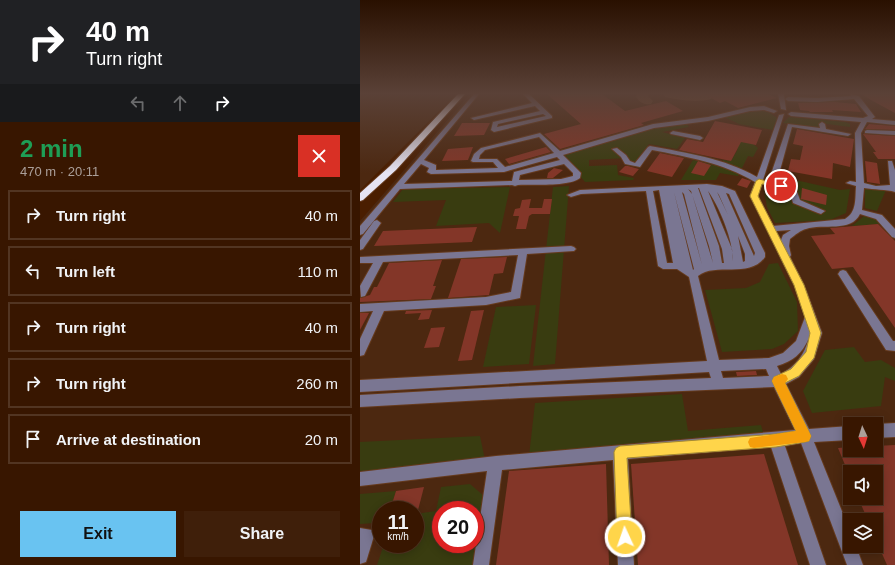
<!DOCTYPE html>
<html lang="en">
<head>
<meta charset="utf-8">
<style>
	:root { --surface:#381600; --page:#3f1f0a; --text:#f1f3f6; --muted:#ab9f99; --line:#523522; --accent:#69c3f1 }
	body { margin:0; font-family:Arial,sans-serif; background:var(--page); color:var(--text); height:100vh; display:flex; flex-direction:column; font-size:15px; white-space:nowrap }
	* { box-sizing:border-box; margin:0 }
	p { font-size:13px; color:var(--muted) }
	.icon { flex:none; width:22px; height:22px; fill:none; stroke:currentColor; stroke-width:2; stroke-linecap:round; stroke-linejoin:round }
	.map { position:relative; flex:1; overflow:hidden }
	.drawer { display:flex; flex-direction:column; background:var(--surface); width:360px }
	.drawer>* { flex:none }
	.top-card { background:#202124; color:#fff; overflow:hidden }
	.needle { width:26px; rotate:176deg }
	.fabs { position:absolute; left:483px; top:417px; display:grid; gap:8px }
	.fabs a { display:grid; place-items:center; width:40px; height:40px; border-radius:0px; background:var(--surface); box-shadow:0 2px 10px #0003,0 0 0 1px var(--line); font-size:20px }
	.speed { position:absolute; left:12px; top:501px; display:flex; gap:8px; font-size:20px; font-weight:700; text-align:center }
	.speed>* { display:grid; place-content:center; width:52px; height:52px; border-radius:50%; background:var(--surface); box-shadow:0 2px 10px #0003,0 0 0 1px var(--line); line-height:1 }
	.speed small { font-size:10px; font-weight:400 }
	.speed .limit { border:6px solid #d22; background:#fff; color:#111 }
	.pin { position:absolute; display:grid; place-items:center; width:34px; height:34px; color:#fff; margin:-17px; border:2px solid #fff; border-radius:50%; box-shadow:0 1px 4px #0007 }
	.me { position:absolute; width:44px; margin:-22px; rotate:357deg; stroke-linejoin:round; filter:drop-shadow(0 0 3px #0008) }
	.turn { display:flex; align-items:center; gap:14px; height:84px; padding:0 20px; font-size:18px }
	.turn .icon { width:52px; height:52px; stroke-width:2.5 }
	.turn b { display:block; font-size:28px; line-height:34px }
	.lanes { display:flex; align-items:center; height:38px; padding:0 20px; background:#0003; justify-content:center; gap:20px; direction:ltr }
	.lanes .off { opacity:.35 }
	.round { display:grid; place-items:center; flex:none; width:42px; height:42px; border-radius:0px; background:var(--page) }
	.summary { display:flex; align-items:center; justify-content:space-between; height:68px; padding:0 20px }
	h1 { font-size:24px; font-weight:700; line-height:30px; color:#1e9e55 }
	.button { display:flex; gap:8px; margin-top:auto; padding:8px 20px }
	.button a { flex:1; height:46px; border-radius:0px; background:var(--accent); color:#111; font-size:16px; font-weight:700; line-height:46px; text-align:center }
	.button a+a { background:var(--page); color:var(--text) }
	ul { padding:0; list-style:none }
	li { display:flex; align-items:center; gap:12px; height:50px; margin:0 8px 6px; padding:0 12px; border:2px solid var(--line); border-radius:0px }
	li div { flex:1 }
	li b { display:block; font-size:15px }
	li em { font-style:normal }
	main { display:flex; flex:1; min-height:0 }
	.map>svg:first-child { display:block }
	.built { fill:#4c2810; fill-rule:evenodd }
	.green { fill:#393c10; fill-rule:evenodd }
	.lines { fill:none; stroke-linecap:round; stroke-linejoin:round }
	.taxiway { fill:#71472b; fill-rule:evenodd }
	.building { fill:#833628 }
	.minor-casing { stroke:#653a1d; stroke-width:2 }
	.highway-casing { stroke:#653a1d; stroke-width:2 }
	.minor { fill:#7a7692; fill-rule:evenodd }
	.highway { fill:#e6e4f3; fill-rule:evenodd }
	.route { fill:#ffd54a; stroke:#a68a30 }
	.slow { fill:#f59e0b }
</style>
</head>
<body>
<main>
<section class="drawer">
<div class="top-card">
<div class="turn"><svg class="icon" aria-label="right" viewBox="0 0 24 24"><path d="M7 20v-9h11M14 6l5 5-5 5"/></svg><div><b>40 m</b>Turn right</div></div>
<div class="lanes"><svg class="icon off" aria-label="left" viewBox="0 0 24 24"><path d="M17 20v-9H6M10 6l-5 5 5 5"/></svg><svg class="icon off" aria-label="ahead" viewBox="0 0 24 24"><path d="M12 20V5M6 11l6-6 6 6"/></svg><svg class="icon" aria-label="right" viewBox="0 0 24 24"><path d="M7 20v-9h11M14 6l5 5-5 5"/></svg></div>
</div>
<div class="summary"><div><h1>2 min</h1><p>470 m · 20:11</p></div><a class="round" style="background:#d93025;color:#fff"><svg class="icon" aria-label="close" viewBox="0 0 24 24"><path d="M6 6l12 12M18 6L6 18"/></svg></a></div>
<ul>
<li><svg class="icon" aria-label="right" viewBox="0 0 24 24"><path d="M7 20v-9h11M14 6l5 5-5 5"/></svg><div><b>Turn right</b></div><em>40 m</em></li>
<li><svg class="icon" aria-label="left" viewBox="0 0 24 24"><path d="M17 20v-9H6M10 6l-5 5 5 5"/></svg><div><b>Turn left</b></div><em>110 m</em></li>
<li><svg class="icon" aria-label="right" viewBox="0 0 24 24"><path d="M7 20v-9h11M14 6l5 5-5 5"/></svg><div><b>Turn right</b></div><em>40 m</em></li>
<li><svg class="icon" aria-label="right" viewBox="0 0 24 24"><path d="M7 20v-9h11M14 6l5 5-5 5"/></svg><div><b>Turn right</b></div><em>260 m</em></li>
<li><svg class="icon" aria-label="arrive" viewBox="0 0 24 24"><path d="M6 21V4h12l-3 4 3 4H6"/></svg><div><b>Arrive at destination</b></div><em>20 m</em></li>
</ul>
<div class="button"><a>Exit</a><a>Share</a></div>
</section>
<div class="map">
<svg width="535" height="565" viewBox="0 0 535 565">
	<rect width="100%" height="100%" fill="#4a1e00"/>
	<g class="built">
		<polygon points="0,94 96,94 0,190"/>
		<path d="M110,94h425v471h-535v-344zM490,424h26v26h-26zM490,472h26v26h-26zM21,510h34v34h-34zM81,510h34v34h-34zM490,520h26v26h-26z"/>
	</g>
	<g class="green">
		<polygon points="401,110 410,113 417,118 413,130 379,124 364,117 388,111"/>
		<polygon points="429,117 485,122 490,124 490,127 460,123 461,129 423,123"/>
		<polygon points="326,123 329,127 302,132 325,138 317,149 289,144 274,163 269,162 267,158 229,160 229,166 257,165 258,175 274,178 273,180 225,182 201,154 293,128"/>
		<polygon points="367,139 393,144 398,148 393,157 388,156 378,176 360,173 356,180 321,180 333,160 359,166 363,160 371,161 378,149 372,147"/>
		<polygon points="413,175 480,190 490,189 486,213 470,220 415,223 407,207 404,189"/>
		<polygon points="209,186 195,364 173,366 193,187"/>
		<polygon points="150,187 140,233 129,223 76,226 86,200 33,202 43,189"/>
		<polygon points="505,189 526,190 517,211 505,208"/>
		<polygon points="504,216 515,218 520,224 492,226"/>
		<polygon points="418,263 437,302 438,331 424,344 412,349 362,352 345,290 386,288 400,282 409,264"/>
		<polygon points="176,305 169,364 123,367 136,307"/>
		<polygon points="494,347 505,362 521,360 535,368 535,381 525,377 521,406 452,413 443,391 465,350"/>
		<polygon points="322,394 328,431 401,425 405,439 169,456 175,403"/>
		<polygon points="120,436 125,460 0,475 0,442"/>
		<path d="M110,484l14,12 -11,69h-96l7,-21h31v-30l21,-3 5,-24zM81,510h34v34h-34z"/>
		<polygon points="36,491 30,510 21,510 21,531 15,523 0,524 0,494"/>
	</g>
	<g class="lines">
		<g class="taxiway">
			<path d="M277,94h12l-1,2 5,5 -2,3c-6,1 -11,-1 -15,-7z"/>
			<path d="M303,94h49l1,2 -2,3c-16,4 -30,1 -46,-2z"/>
		</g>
	</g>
	<g class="building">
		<polygon points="187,94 242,94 265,111 306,101 323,111 281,123 284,125 200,149 184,134 221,124"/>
		<polygon points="344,94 408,94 417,98 378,108 365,101 360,103"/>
		<polygon points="501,94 535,94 535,113 511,100"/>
		<polygon points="475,102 496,104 501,112 472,110 473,112 450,112 449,111 440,110 438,103"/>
		<polygon points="355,121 402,130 396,145 381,142 371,161 319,150 327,139 343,142"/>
		<polygon points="102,123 130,123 124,135 94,136"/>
		<polygon points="509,124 535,126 535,130 505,129"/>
		<polygon points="437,129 494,139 490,167 473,163 472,179 428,171 431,159 440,160 443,146 433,144"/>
		<polygon points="503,134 535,136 535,159 518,159 513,152 516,152"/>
		<polygon points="113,147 108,160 82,161 88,149"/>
		<polygon points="186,147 191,152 149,164 145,159"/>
		<polygon points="300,153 324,158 312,177 287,171"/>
		<polygon points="338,161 351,165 344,176 331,173"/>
		<polygon points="505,161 517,163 520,184 507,182"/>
		<polygon points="265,166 268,166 279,169 273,176 259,172"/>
		<polygon points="194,168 203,170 193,178 187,178 188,173"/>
		<polygon points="382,178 391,181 387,188 377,185"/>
		<polygon points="442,188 467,195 466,205 441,199"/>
		<polygon points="171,199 169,208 182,208 184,199 192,199 190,214 172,214 169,216 166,229 156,229 159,216 153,216 155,209 160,208 162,200"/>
		<polygon points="518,224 535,241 535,328 493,267 472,269 451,236 475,234 470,228"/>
		<polygon points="117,227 112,242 14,246 23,231"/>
		<polygon points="147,257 143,273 134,274 129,295 88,298 101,259"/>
		<polygon points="82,260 73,286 76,286 71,299 0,302 0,298 10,295 14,287 17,287 29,263"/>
		<polygon points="72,310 69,319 58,320 61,313 45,314 46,311"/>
		<polygon points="124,310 112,360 98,361 111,311"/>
		<polygon points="0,313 9,313 0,330"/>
		<polygon points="85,327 79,347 64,348 71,328"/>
		<polygon points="396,371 397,375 377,376 376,372"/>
		<polygon points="535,445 535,565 527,565 516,540 516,520 508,520 498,498 516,498 516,472 488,472 478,448 490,447 490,450 516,450 516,446"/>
		<polygon points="404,454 438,565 278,565 271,464"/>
		<polygon points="246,464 249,565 136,565 149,471"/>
		<polygon points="64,487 58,510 30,510 36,491"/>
	</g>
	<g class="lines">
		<defs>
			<g id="minor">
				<path d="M114,94h5l-55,66 12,5v5l62,-2 -5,-6h-20l-2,-1 3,-7 7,-6 59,-15 20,18 93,-27 55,-7 42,-10 14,-1 13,5 -3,2 -10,-3 -14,1 -42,10 -54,7 -91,27 18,18 -1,5c-11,9 -47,6 -62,7l-3,1 -3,-1 -112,4 -37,45 -3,1v-9zM179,137l15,16 -49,14 -8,-8h-18l1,-4 5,-5zM197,157l3,3 -46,12 -2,9 -108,3 17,-20 8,4 -2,4 4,2 73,-2zM204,164l9,9v3l-12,3 -42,1 1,-5z"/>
				<path d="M163,94h6l23,22v2l-58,14 -3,-2 2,-8 47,-11 -5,-5 -61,14 -3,-2 61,-15zM183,114l3,2 -49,11 1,-3z"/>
				<polygon points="418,94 424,94 426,110 421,109"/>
				<path d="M490,94l9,2 16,21 -3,2 23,2v4l-28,-3 -6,11 3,50 12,3 14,-1 -2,-24h4l3,9v22c-9,-3 -21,-2 -31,-4l-2,22 20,5 13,14v9l-3,-1 -16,-18 -16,-5c-9,19 -37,9 -54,15 -5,1 -11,6 -16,10l-1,7 2,9 -1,2 14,28 18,48 -8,26 -15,18 -13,7 23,45 41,-3v14l-36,2 36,89v15h6l7,19h-16l-46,-122 -16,3 41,119h-16l-39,-118 -143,12 6,106h-16l-5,-105 -111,10 -13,95h-16l14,-94 -127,15v-14l136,-16 299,-26 -21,-43 -254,11 -160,9v-12l160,-9 191,-8 -2,-6 -349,20v-12l347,-19 -18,-84 -12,-8h-14l-5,-3 -12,-75 -65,3 -10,3 -4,-2 13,-5 127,-6 15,2 13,5 30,62v4c-15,22 -49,5 -67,19l21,84 50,-2 14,-5 13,-12 9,-24 -11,-32 -44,-89 5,-14c-32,-19 -67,-25 -103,-32l-12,17 -15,-3 -4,-7 -9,-8 5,-1 9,7 4,6 5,2 13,-16 2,-1c37,7 74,12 107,31l22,-62 5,-1 -21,66 32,6 5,14 25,11 -4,3 -3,-1 -25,-10 -4,-13 -27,-6 -4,12 15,30 72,-7c12,-7 10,-20 11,-33l-10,-3 4,-2 6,1 -1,-49 6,-11 -70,-6 -3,-2 3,-2 72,6 5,-2 -14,-17 -37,3 -29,-1 -3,-2 3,-2 29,1 34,-2zM338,188h1l23,61 2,14h-2l-3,-17zM328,189l3,2 18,55 4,17 -21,-69zM299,190l14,73h-6l-14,-72zM348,191c12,17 25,49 25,70l-1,-12zM314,192l20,77 -1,1zM322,192l2,2 18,71zM357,192l2,3 9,20zM366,193l3,1 26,59 -1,3zM431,230l-8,5 -2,5 -5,-9zM378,236l7,18v7l-2,1zM449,338c-5,17 -13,28 -28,36l-4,-8c16,-5 25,-12 32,-28zM406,369l3,7 -46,2 -2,-7z"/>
				<polygon points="462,122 465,124 466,129 491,134 488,136 432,127 419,174 418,176 412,176 411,174 428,124 460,128 459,124"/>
				<polygon points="507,130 535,131 535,135 505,133 505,131"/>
				<polygon points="313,131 340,136 343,138 340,140 311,134 310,133"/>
				<polygon points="17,220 21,223 3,249 0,250 0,240 14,221"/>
				<polygon points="211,246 214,247 216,249 214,251 167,254 160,298 126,305 24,311 4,355 0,356 0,339 13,311 0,312 0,304 126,297 151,292 158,255 23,262 5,296 1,297 0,286 13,263 0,263 0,257"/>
				<polygon points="483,270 486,271 533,341 535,341 535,351 526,350 478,274 480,271"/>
				<polygon points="535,423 535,437 516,438 516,424"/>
				<polygon points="0,528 12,530 14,536 6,562 0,564"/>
			</g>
			<polygon id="highway" points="98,94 105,94 36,170 3,200 0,201 0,193 30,166"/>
		</defs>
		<use href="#minor" class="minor-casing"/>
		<use href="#highway" class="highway-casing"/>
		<use href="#minor" class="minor"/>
		<use href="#highway" class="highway"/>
	</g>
	<linearGradient id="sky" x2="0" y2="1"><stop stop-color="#291000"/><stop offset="0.54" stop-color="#5a4137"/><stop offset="1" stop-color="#5a4137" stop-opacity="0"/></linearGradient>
	<rect width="535" height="173" fill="url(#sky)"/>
	<polygon class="route" points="399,179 425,186 421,188 402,184 398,196 444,285 461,333 454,358 439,376 425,383 451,436 449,441 445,442 416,447 267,458 272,537 270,542 265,544 259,542 257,537 254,452 256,448 260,446 416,434 436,431 412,381 414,377 431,369 446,352 450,333 434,285 390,196 396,181"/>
	<polygon class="slow" points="422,374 426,375 428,379 425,383 451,436 449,441 445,442 394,448 390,447 388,442 390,438 436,431 412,381 414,377"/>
</svg>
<div class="fabs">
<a><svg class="needle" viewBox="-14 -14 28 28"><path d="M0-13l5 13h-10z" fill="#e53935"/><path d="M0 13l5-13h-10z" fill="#ab9f99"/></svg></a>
<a><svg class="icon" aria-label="sound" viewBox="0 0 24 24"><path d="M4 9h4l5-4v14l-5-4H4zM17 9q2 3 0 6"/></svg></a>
<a><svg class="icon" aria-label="layers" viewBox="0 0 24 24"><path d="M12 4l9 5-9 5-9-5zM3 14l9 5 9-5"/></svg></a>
</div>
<div class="speed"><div>11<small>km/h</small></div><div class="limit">20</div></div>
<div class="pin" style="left:421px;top:186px;background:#d93025"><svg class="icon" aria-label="arrive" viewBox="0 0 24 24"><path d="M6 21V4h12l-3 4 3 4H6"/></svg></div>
<svg class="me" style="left:265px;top:537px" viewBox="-20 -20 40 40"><circle r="17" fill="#ffd54a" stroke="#fff" stroke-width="3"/><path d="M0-11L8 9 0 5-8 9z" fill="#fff"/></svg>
</div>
</main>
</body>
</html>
